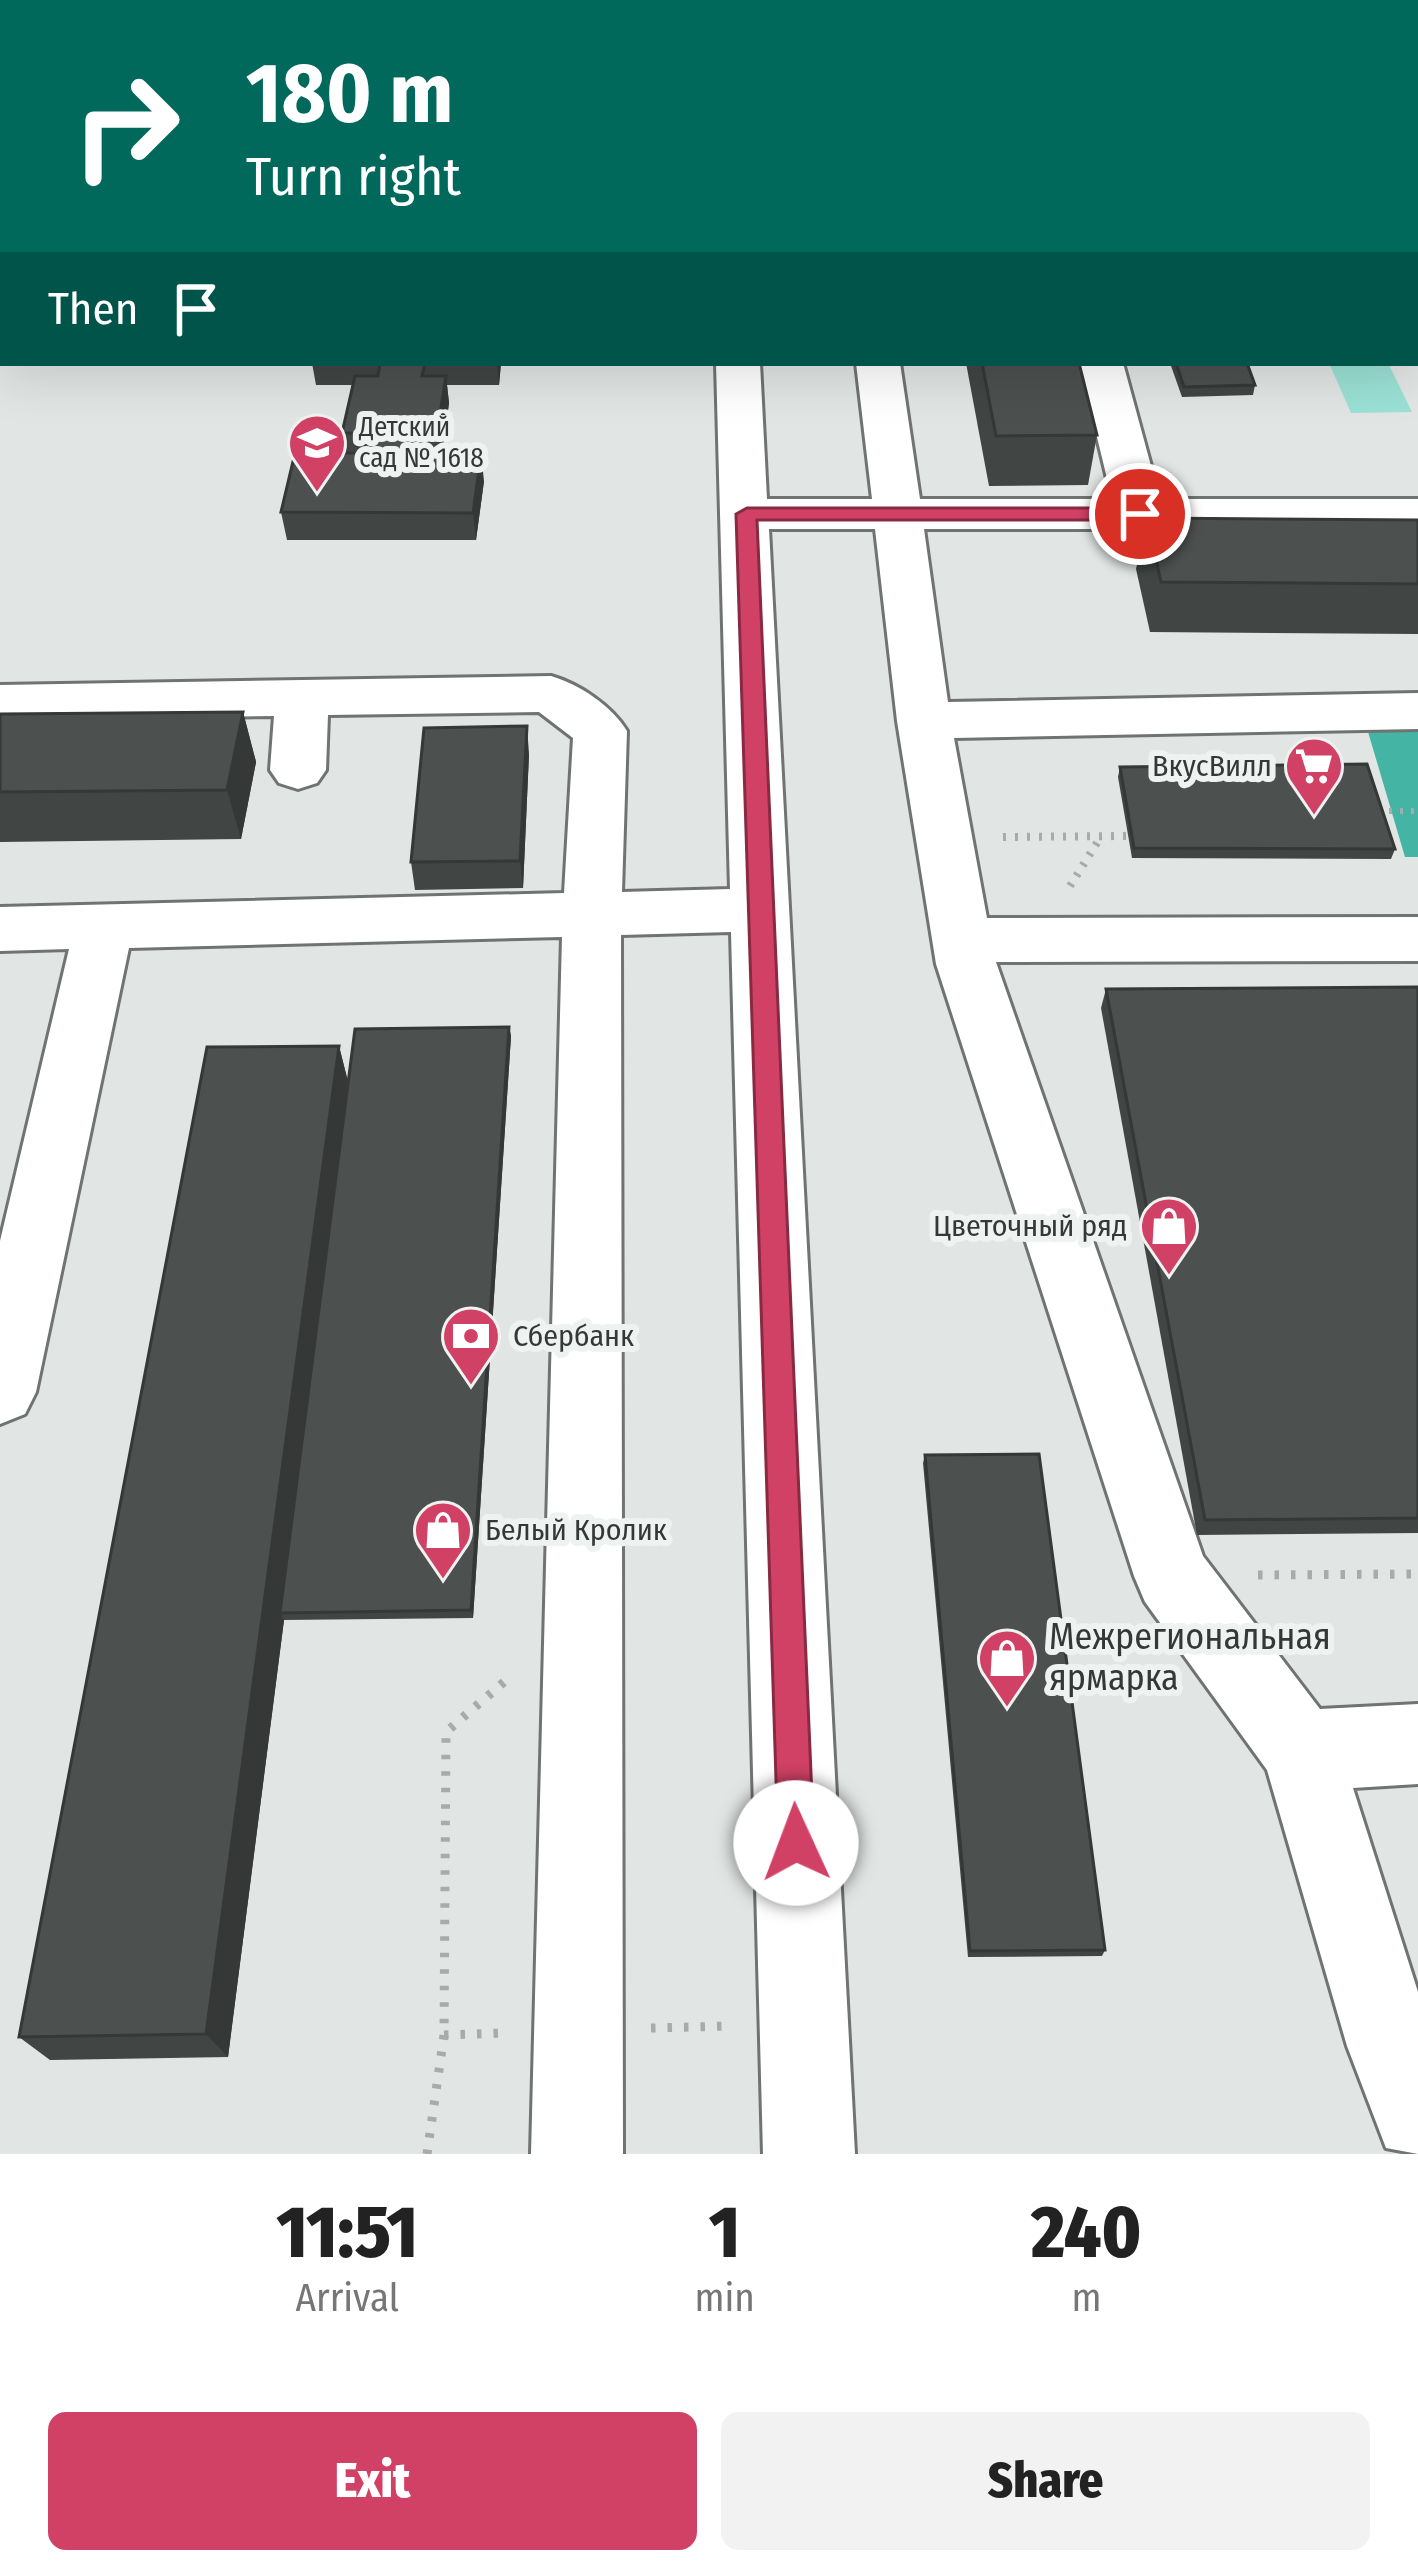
<!DOCTYPE html>
<html lang="en">
<head>
<meta charset="utf-8">
<style>
	:root { --surface:#fff; --page:#f2f2f2; --text:#222; --muted:#767676; --accent:#d14165 }
	body { margin:0; font-family:"Fira Sans Condensed",sans-serif; background:var(--page); color:var(--text); height:100vh; display:flex; flex-direction:column; font-size:45px; white-space:nowrap }
	* { box-sizing:border-box; margin:0 }
	p { font-size:39px; color:var(--muted) }
	.icon { flex:none; width:66px; height:66px; fill:none; stroke:currentColor; stroke-width:2; stroke-linecap:round; stroke-linejoin:round }
	.map { position:relative; height:2154px; overflow:hidden }
	.details { display:flex; flex-direction:column; background:var(--surface); flex:1 }
	.details>* { flex:none }
	.guide { position:absolute; left:0px; top:0px; width:1419px; height:366px; box-shadow:0 12px 48px #0002; background:#00695c; color:#fff; overflow:hidden }
	.pin { position:absolute; display:grid; place-items:center; width:102px; height:102px; color:#fff; margin:-51px; border:6px solid #fff; border-radius:50%; box-shadow:0 3px 12px #0007 }
	.me { position:absolute; width:132px; margin:-66px; rotate:358deg; stroke-linejoin:round; filter:drop-shadow(0 0 9px #0008) }
	.turn { display:flex; align-items:center; gap:42px; height:252px; padding:0 48px; font-size:54px }
	.turn .icon { width:156px; height:156px; stroke-width:2.5 }
	.turn b { display:block; font-size:84px; line-height:102px }
	.then { display:flex; align-items:center; height:114px; padding:0 48px; background:#0003; gap:24px; font-size:45px }
	.eta { display:flex; justify-content:space-evenly; align-items:center; height:204px; text-align:center }
	.eta b { font-size:72px; font-weight:800; line-height:84px }
	.cta { display:flex; gap:24px; margin-top:auto; padding:24px 48px }
	.cta a { flex:1; height:138px; border-radius:18px; background:var(--accent); color:#fff; font-size:48px; font-weight:800; line-height:138px; text-align:center }
	.cta a+a { background:var(--page); color:var(--text) }
	.map>svg:first-child { display:block }
	.green { fill:#9be1d5 }
	.forest { fill:#44b4a4 }
	.lines { fill:none; stroke-linecap:round; stroke-linejoin:round }
	.minor-casing { stroke:#6f7372; stroke-width:6 }
	.path-far3 { stroke:#a8abaa; stroke-width:4.5; stroke-dasharray:1.5 6; stroke-linecap:butt }
	.path-far2 { stroke:#a8abaa; stroke-width:6; stroke-dasharray:3 8; stroke-linecap:butt }
	.path-far1 { stroke:#a8abaa; stroke-width:8; stroke-dasharray:3 9; stroke-linecap:butt }
	.path { stroke:#a8abaa; stroke-width:9; stroke-dasharray:4.5 12; stroke-linecap:butt }
	.minor { fill:#fff; fill-rule:evenodd }
	.wall { fill:#414544 }
	.shaded-wall { fill:#353837 }
	.building { fill:#4c504f; stroke:#353837; stroke-width:3 }
	.route { fill:#d14165; stroke:#882a42; stroke-width:3 }
	.labels { text-anchor:middle; dominant-baseline:central; stroke-width:12; stroke-linejoin:round; paint-order:stroke }
	.far-poi-label { font-size:27px; fill:#363837; stroke:#eef2f1; text-anchor:start }
	.poi-label { font-size:30px; fill:#363837; stroke:#eef2f1; text-anchor:end }
	.near-poi-label { font-size:36px; fill:#363837; stroke:#eef2f1; text-anchor:start }
</style>
</head>
<body>
<div class="map">
<svg width="1418" height="2154" viewBox="0 0 1418 2154">
	<rect width="100%" height="100%" fill="#e1e5e4"/>
	<polygon class="green" points="1329,363 1388,363 1412,412 1351,413"/>
	<polygon class="forest" points="1366,725 1418,725 1418,857 1405,857"/>
	<g class="lines">
		<defs>
			<g id="minor">
				<polygon points="131,0 166,0 169,3 133,3"/>
				<polygon points="225,0 260,0 261,1 227,3"/>
				<polygon points="700,0 734,0 735,3 699,3"/>
				<polygon points="808,0 842,0 844,3 808,3"/>
				<rect x="1416" y="162" width="2" height="24"/>
				<path d="M716,363h44l7,136h105l-16,-136h44l20,136h192l-33,-136h44l37,136h258v30h-494l24,173 470,-9v36l-464,9 33,180 431,-1v44l-422,1 207,594 117,153 98,-5v80l-65,4 65,204v162l-32,-6 -39,-102 -80,-276 -122,-168 -11,-26 -198,-612 -39,-243 -22,-192h-106l86,1625h-92l-32,-1222 -110,3 2,1219h-92l31,-1217 -433,11 -93,444 -11,22 -25,10v-183l69,-292 -69,2v-44l564,-14 9,-155 -34,-26 -211,3 -2,55 -9,13 -19,6 -19,-6 -9,-13 4,-54 -274,5v-36l551,-9c28,8 61,30 76,55l-5,161 108,-3z"/>
			</g>
		</defs>
		<use href="#minor" class="minor-casing"/>
		<polyline class="path-far3" points="376,0 382,3"/>
		<polyline class="path-far2" points="1378,811 1418,811"/>
		<g class="path-far1">
			<polyline points="1003,837 1127,836"/>
			<polyline points="1070,886 1100,838"/>
		</g>
		<g class="path">
			<polyline points="1258,1575 1418,1574"/>
			<polyline points="651,2028 732,2026"/>
			<polyline points="444,2035 504,2033"/>
			<polyline points="427,2154 444,2035 446,1732 511,1676"/>
		</g>
		<use href="#minor" class="minor"/>
	</g>
	<g class="wall">
		<polygon points="0,0 100,0 100,3 3,3 3,31 0,31"/>
		<polygon points="1145,0 1207,0 1207,3 1146,3"/>
		<rect x="0" y="46" width="3" height="99"/>
		<rect x="1416" y="47" width="2" height="83"/>
		<polygon points="312,363 501,363 499,385 447,385 449,403 442,454 484,481 476,540 287,540 281,512 346,453 342,433 353,385 316,385"/>
		<polygon points="966,363 1079,363 1097,435 1088,485 989,486"/>
		<polygon points="1170,363 1247,363 1255,385 1253,395 1182,397"/>
		<polygon points="1147,518 1418,520 1418,634 1150,632 1136,569"/>
		<polygon points="243,712 256,762 241,839 0,842 0,714"/>
		<polygon points="529,754 523,888 415,890 411,862"/>
		<polygon points="1120,767 1395,849 1391,859 1132,858 1118,777"/>
		<polygon points="1418,987 1418,1533 1197,1535 1101,1008 1106,989"/>
		<polygon points="509,1027 511,1036 473,1618 284,1620 228,2057 50,2060 19,2037 339,1046 348,1083"/>
		<polygon points="925,1455 1105,1950 1102,1956 968,1957 923,1463"/>
	</g>
	<g class="shaded-wall">
		<polygon points="497,363 501,363 499,385"/>
		<polygon points="446,376 449,403 441,460 437,433"/>
		<polygon points="413,433 417,460 409,454"/>
		<polygon points="481,454 484,481 476,540 473,513"/>
		<polygon points="243,712 256,762 241,839 227,790"/>
		<polygon points="527,726 529,754 523,888 520,861"/>
		<polygon points="509,1027 511,1036 473,1618 471,1610"/>
		<polygon points="339,1046 351,1093 280,1613 284,1620 228,2057 206,2034"/>
	</g>
	<g class="building">
		<polygon points="19,0 90,0 88,3 17,3"/>
		<rect x="0" y="46" width="3" height="51"/>
		<rect x="1416" y="47" width="2" height="35"/>
		<polygon points="380,363 425,363 422,376 446,376 437,433 413,433 409,454 481,454 473,513 281,512 295,453 362,453 367,433 342,433 355,376 378,376"/>
		<polygon points="982,363 1079,363 1097,435 996,436"/>
		<polygon points="1176,363 1247,363 1255,385 1184,387"/>
		<polygon points="1147,518 1418,520 1418,584 1161,582"/>
		<polygon points="243,712 227,790 0,792 0,714"/>
		<polygon points="527,726 520,861 411,862 424,728"/>
		<polygon points="1367,764 1395,849 1134,848 1120,767"/>
		<polygon points="1418,987 1418,1518 1205,1520 1106,989"/>
		<polygon points="509,1027 471,1610 280,1613 355,1029"/>
		<polygon points="339,1046 206,2034 19,2037 207,1047"/>
		<polygon points="1039,1454 1105,1950 970,1951 925,1455"/>
	</g>
	<polygon class="route" points="747,508 1140,508 1151,514 1140,520 757,520 814,1843 808,1855 796,1861 783,1855 778,1843 736,514"/>
	<defs>
		<symbol id="school-pin" viewBox="-11 -11 22 30"><path d="M0 17L-7.5 6A9.5 9.5 0 1 1 7.5 6Z" fill="#d14165" stroke="#eef2f1"/><path d="M0-5L7-2L0 1L-7-2ZM-4 1L0 2.5L4 1V4Q0 6-4 4Z" fill="#fff"/></symbol>
		<symbol id="supermarket-pin" viewBox="-11 -11 22 30"><path d="M0 17L-7.5 6A9.5 9.5 0 1 1 7.5 6Z" fill="#d14165" stroke="#eef2f1"/><path d="M-6-5.5h2.5l.6 2H6L4.5 2H-2.5L-4.4-4H-6ZM-1.5 3.2a1.3 1.3 0 1 0 .1 0ZM3 3.2a1.3 1.3 0 1 0 .1 0Z" fill="#fff"/></symbol>
		<symbol id="shop-pin" viewBox="-11 -11 22 30"><path d="M0 17L-7.5 6A9.5 9.5 0 1 1 7.5 6Z" fill="#d14165" stroke="#eef2f1"/><path d="M-5-2.5h2.3a2.7 3.5 0 0 1 5.4 0H5L5.5 6h-11ZM-1.5-2.5h3a1.5 2.3 0 0 0-3 0Z" fill="#fff"/></symbol>
		<symbol id="bank-pin" viewBox="-11 -11 22 30"><path d="M0 17L-7.5 6A9.5 9.5 0 1 1 7.5 6Z" fill="#d14165" stroke="#eef2f1"/><path d="M-6-4H6V4H-6ZM0-2.3a2.3 2.3 0 1 0 0 4.6a2.3 2.3 0 1 0 0-4.6Z" fill="#fff"/></symbol>
	</defs>
	<g fill-rule="evenodd">
		<use href="#school-pin" x="284" y="410" width="66" height="90"/>
		<use href="#supermarket-pin" x="1281" y="733" width="66" height="90"/>
		<use href="#shop-pin" x="1136" y="1193" width="66" height="90"/>
		<use href="#bank-pin" x="438" y="1303" width="66" height="90"/>
		<use href="#shop-pin" x="410" y="1497" width="66" height="90"/>
		<use href="#shop-pin" x="974" y="1625" width="66" height="90"/>
	</g>
	<g class="labels">
		<g class="far-poi-label">
			<text x="359" y="427">Детский<tspan x="359" dy="31">сад № 1618</tspan></text>
		</g>
		<g class="poi-label">
			<text x="1272" y="766">ВкусВилл</text>
			<text x="1127" y="1226">Цветочный ряд</text>
			<text x="513" y="1336" text-anchor="start">Сбербанк</text>
			<text x="485" y="1530" text-anchor="start">Белый Кролик</text>
		</g>
		<g class="near-poi-label">
			<text x="1049" y="1637">Межрегиональная<tspan x="1049" dy="41">ярмарка</tspan></text>
		</g>
	</g>
</svg>
<div class="pin" style="left:1140px;top:514px;background:#d93025"><svg class="icon" aria-label="arrive" viewBox="0 0 24 24"><path d="M6 21V4h12l-3 4 3 4H6"/></svg></div>
<svg class="me" style="left:796px;top:1843px" viewBox="-20 -20 40 40"><circle r="19" fill="#fff"/><path d="M0-13L10 11 0 6-10 11z" fill="#d14165"/></svg>
<div class="guide">
<div class="turn"><svg class="icon" aria-label="right" viewBox="0 0 24 24"><path d="M7 20v-9h11M14 6l5 5-5 5"/></svg><div><b>180 m</b>Turn right</div></div>
<div class="then">Then<svg class="icon" aria-label="arrive" viewBox="0 0 24 24"><path d="M6 21V4h12l-3 4 3 4H6"/></svg></div>
</div>
</div>
<section class="details">
<div class="eta">
<div><b>11:51</b><p>Arrival</p></div>
<div><b>1</b><p>min</p></div>
<div><b>240</b><p>m</p></div>
</div>
<div class="cta"><a>Exit</a><a>Share</a></div>
</section>
</body>
</html>
